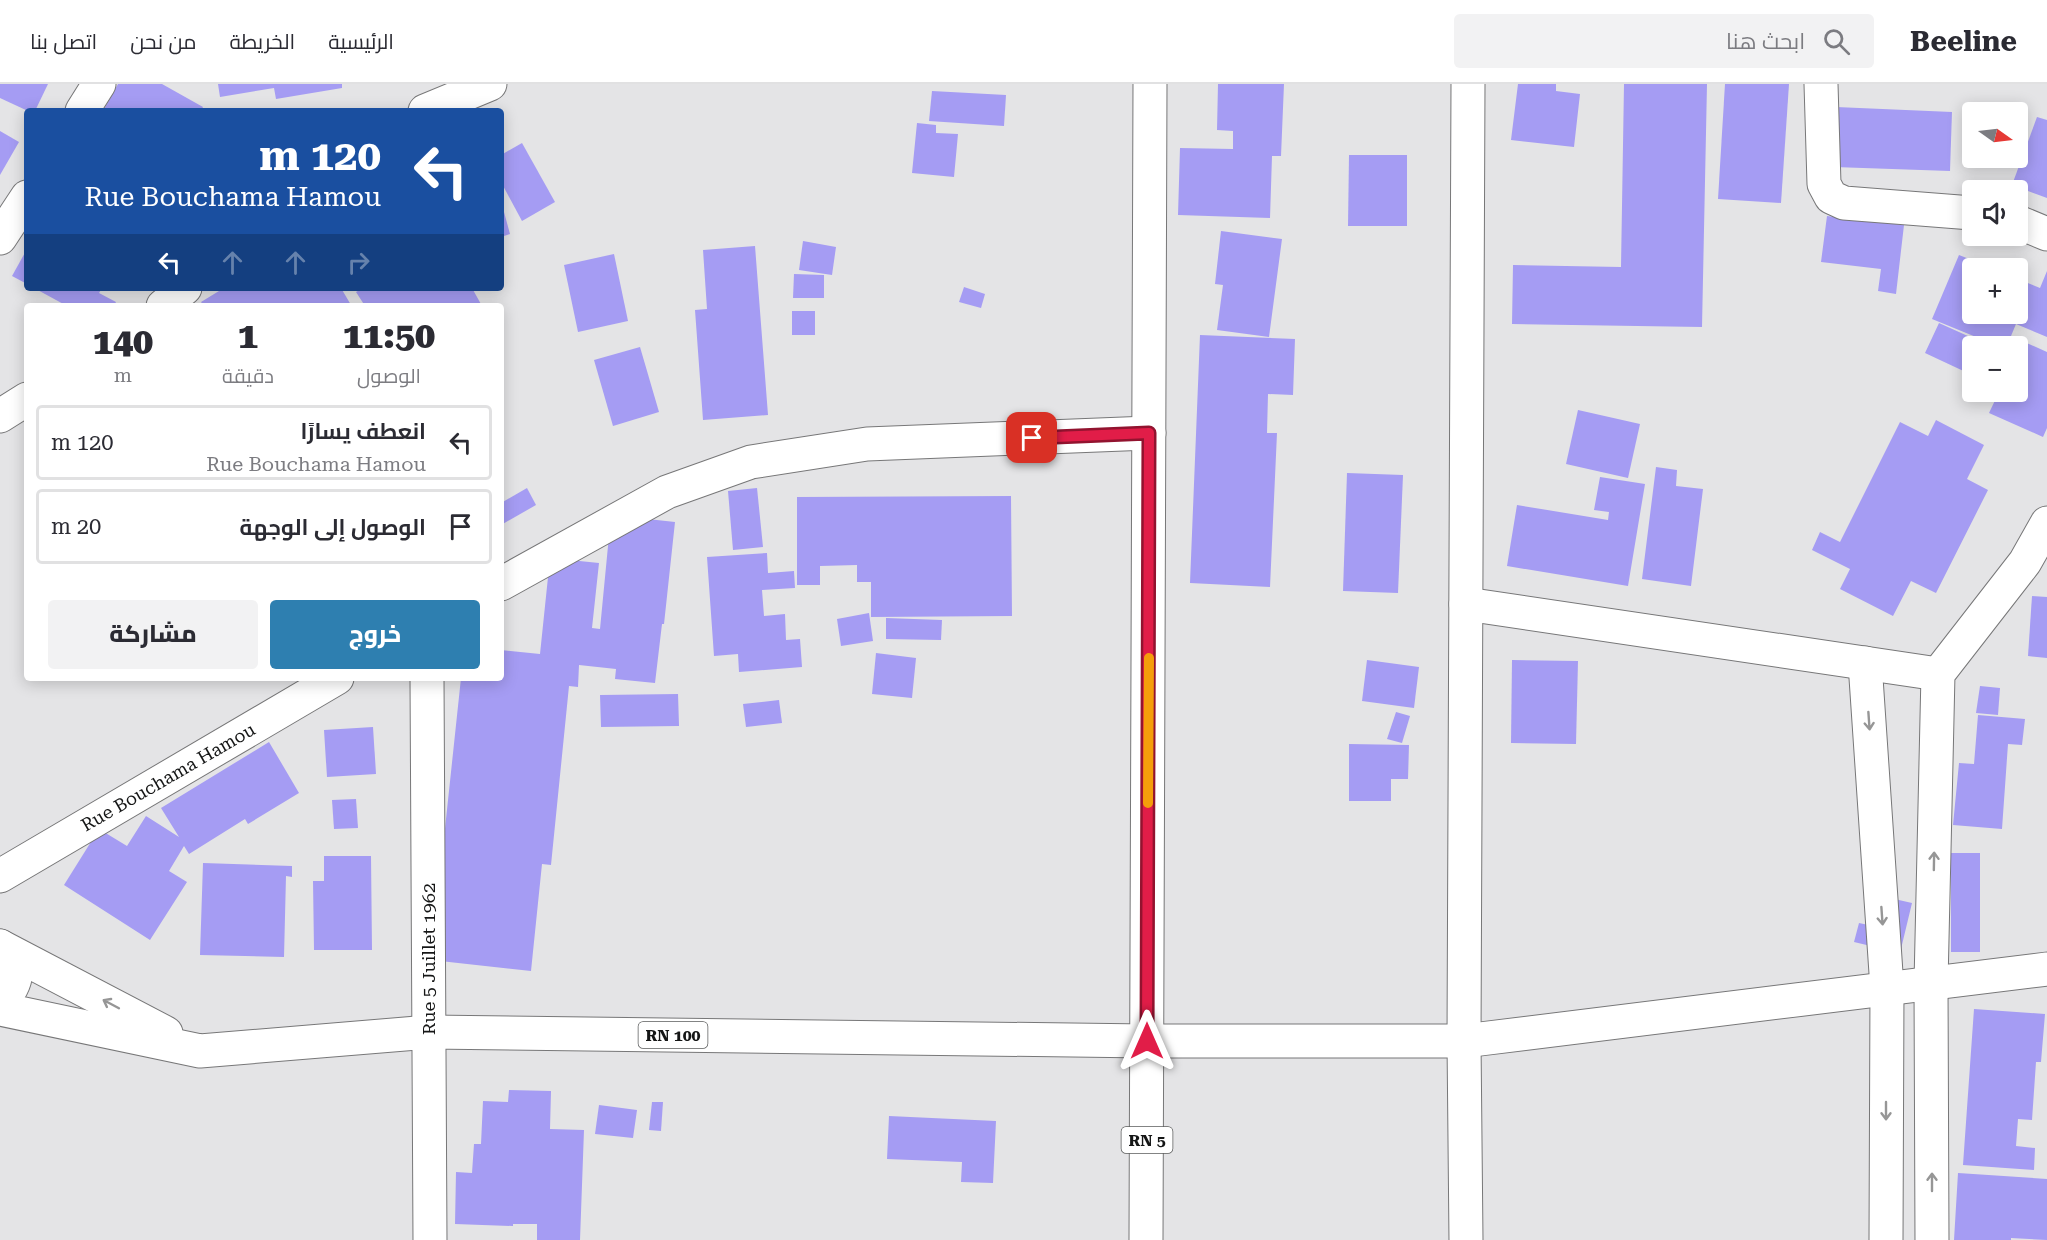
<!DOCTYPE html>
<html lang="ar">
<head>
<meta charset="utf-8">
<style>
	:root { --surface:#fff; --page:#f2f2f3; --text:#2b2b33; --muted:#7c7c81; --line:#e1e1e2; --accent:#2e7fb0 }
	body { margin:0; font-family:"Roboto Serif",Cairo,serif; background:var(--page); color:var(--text); direction:rtl; height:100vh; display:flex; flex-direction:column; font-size:22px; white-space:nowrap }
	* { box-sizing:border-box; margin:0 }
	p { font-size:20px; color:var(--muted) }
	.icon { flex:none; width:33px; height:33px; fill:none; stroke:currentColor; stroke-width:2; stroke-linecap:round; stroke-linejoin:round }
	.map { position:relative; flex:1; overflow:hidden; direction:ltr }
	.details { position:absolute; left:24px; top:219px; width:480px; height:378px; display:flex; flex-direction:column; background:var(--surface); border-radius:6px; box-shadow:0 3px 15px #0003; direction:rtl }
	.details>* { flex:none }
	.guide { position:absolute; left:24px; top:24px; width:480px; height:183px; border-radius:6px; box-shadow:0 3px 15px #0003; direction:rtl; background:#1a4fa0; color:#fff; overflow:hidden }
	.needle { width:39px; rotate:104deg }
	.controls { position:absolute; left:1962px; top:18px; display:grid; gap:12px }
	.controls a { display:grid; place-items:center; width:66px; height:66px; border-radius:6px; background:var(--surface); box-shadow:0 3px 15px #0003; font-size:30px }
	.pin { position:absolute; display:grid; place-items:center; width:51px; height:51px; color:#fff; margin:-26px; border-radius:12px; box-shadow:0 3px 9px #0006 }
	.me { position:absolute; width:66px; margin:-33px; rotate:0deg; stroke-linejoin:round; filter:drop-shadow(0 0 4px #0008) }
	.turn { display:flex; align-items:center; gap:21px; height:126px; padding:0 24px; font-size:27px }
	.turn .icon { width:78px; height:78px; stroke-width:2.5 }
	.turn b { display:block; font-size:42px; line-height:51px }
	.lanes { display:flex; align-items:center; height:57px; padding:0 24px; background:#0003; justify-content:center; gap:30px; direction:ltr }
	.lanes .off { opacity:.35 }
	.eta { display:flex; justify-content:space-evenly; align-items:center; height:102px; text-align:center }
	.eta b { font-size:36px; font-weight:800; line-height:42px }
	.cta { display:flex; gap:12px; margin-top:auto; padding:12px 24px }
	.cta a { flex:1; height:69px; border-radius:6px; background:var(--accent); color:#fff; font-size:24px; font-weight:800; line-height:69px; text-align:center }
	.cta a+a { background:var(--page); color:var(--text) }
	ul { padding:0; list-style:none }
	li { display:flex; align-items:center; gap:18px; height:75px; margin:0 12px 9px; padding:0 12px; border:3px solid var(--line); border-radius:6px }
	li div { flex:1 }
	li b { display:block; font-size:22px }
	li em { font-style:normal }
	header { display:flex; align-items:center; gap:36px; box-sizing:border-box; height:84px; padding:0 30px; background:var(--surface); border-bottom:2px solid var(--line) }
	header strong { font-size:28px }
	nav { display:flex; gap:33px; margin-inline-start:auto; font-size:21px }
	.search { width:420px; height:54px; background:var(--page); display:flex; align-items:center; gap:15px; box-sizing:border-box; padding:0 21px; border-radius:6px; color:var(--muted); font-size:22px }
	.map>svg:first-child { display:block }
	.building { fill:#a59cf3 }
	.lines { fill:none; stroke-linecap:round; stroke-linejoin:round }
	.minor-casing { stroke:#777778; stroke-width:35 }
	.major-casing { stroke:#777778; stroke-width:35 }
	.minor { stroke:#fff; stroke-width:33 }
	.major { stroke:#fff; stroke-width:33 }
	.oneway { stroke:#969696 }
	.route-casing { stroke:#92132f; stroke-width:15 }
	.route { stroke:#e11d48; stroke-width:10 }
	.slow { stroke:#f59e0b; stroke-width:10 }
	.labels { text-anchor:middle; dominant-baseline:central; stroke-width:6; stroke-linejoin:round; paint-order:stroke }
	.shield { fill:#fff; stroke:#5b5c5c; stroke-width:1.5 }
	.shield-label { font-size:16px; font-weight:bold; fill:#151616 }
	.street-label { font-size:18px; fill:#151616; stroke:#fff }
</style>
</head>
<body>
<header>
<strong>Beeline</strong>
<div class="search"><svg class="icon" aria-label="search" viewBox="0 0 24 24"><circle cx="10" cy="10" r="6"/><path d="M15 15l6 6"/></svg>ابحث هنا</div>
<nav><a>الرئيسية</a><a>الخريطة</a><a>من نحن</a><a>اتصل بنا</a></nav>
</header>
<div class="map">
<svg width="2047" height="1156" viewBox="0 0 2047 1156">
	<rect width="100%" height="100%" fill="#e4e4e6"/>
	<g class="building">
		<polygon points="0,0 48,0 35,27 28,27 0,14"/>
		<polygon points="118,0 162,0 203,23 201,27 103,27"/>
		<polygon points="218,0 342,0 342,4 276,15 274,4 220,13"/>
		<polygon points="1218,0 1284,0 1281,72 1272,72 1270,134 1178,131 1180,64 1233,65 1233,47 1217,46"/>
		<polygon points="1518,0 1556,0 1556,7 1580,10 1574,63 1511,56"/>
		<polygon points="1624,0 1707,0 1702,243 1512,240 1513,181 1621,183"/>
		<polygon points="1725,0 1789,0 1781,119 1718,115"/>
		<polygon points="932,7 1006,11 1004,42 929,37"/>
		<polygon points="1836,23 1952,28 1950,87 1834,83"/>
		<polygon points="2037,33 2047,36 2047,114 2012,101"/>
		<polygon points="917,39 936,41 936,49 958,50 954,93 912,89"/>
		<polygon points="0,47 19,58 0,91"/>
		<polygon points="522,59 555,118 522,137 501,98 501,71"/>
		<polygon points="1349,71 1407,71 1407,142 1348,142"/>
		<polygon points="501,117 510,150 501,153"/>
		<polygon points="1827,132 1904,141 1896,210 1878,207 1881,185 1821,178"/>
		<polygon points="1221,147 1282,155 1269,253 1217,246 1223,201 1215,200"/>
		<polygon points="803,157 836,163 832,191 799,186"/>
		<polygon points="755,162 768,331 703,336 695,226 707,225 703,166"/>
		<polygon points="27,165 27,200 12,192"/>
		<polygon points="614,170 628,237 578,248 564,181"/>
		<polygon points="1959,171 1992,184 1972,184 1972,230 2018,230 2018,195 2040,204 2047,187 2047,253 2016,240 2011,252 2047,268 2047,344 2043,353 1989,329 1999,308 2018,308 2018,262 1998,262 1932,235"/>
		<polygon points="794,190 824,191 824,214 793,214"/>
		<polygon points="964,203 985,210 981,224 959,218"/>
		<polygon points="34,204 102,204 99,209 116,218 114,222 67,222"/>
		<polygon points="218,204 341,204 351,221 204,222 201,218 219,207"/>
		<polygon points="363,204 472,204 482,222 365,222 356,208"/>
		<rect x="792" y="227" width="23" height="24"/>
		<polygon points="1939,239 1990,262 1972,262 1972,291 1925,269"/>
		<polygon points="1200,251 1295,255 1293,311 1268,310 1267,349 1277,349 1270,503 1190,499"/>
		<polygon points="640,263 659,328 613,342 594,276"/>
		<polygon points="1578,326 1640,340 1628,394 1566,380"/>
		<polygon points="1936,336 1984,361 1967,395 1988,406 1936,509 1911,497 1893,532 1840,505 1850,485 1812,466 1820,448 1840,458 1900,338 1928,352"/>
		<polygon points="1656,383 1677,386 1676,402 1703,405 1691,502 1642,495"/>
		<polygon points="1347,389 1403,391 1398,509 1343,507"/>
		<polygon points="1600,393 1645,400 1628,502 1507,482 1517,421 1608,436 1609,428 1594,426"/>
		<polygon points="527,404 536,421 501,441 501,419"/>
		<polygon points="757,404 763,463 733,466 728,407"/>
		<polygon points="1011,412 1012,532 871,533 871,498 857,498 857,481 820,482 820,501 797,501 797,413"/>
		<polygon points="611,431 675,438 664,540 662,540 655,599 615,595 616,585 579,581 578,603 569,602 551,781 542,780 531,887 431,876 461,594 501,594 501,566 540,570 550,474 599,479 592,544 600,545"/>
		<polygon points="767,469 768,489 794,487 795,504 762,506 764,532 785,530 786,556 800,555 802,583 739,588 738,570 714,572 707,473"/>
		<polygon points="2032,512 2047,513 2047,574 2028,572"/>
		<polygon points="869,529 873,557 841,562 837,535"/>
		<polygon points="886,534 942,536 941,556 886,555"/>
		<polygon points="876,569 916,574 912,614 872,610"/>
		<polygon points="1367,576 1419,583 1414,624 1362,617"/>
		<polygon points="1512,576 1578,577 1576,660 1511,659"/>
		<polygon points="1980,602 2000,604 1998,631 1976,629"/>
		<polygon points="678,610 679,642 601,643 600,611"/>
		<polygon points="779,616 782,639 746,643 743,620"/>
		<polygon points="1396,628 1410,632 1402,659 1387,655"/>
		<polygon points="1978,631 2025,635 2022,661 2008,660 2002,745 1953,741 1959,679 1974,680"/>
		<polygon points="373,643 376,690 327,693 324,646"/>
		<polygon points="269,658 299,709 248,740 245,735 189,770 184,762 169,787 187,798 150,856 64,801 99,745 127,762 146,732 179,753 161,724"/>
		<polygon points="1349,660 1409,661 1408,695 1391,695 1391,717 1349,717"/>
		<polygon points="356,715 358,744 334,745 332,716"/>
		<rect x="1951" y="769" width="29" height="99"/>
		<polygon points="324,772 371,772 372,866 314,866 313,797 324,797"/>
		<polygon points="203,779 292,782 292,793 286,792 284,873 200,871"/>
		<polygon points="1890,814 1912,819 1900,869 1854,858 1859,839 1878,843"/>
		<polygon points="1974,925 2045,930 2041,978 2036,978 2032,1036 2018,1035 2016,1062 2035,1064 2034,1086 1963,1081"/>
		<polygon points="509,1006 551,1007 550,1045 584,1046 580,1156 537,1156 537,1140 513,1140 513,1142 455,1140 456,1088 472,1089 474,1060 481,1060 483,1017 508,1018"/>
		<polygon points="652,1018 663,1018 661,1047 649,1046"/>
		<polygon points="599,1021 637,1026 633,1054 595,1050"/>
		<polygon points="889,1032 996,1037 993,1099 961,1098 962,1078 887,1075"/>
		<polygon points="1958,1089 2047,1095 2047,1156 2011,1154 2011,1156 1954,1156"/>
	</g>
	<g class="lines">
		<defs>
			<g id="minor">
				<polyline points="1821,0 1824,100 1831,113 1844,119 1972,129"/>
				<polyline points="82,27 99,0"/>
				<polyline points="425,27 490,0"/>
				<polyline points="2018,138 2047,150"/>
				<polyline points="0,154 27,113"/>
				<polyline points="163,222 185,204"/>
				<polyline points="0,332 27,315"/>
				<polyline points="501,500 667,408 751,378 867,360 1149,349"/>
				<polyline points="1466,520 1938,590"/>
				<polyline points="1865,579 1887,904 1886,1156"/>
				<polyline points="427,594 430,1156"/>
				<polyline points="0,792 337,594"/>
				<polyline points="1466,1156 1464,957 1468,0"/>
				<polyline points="1932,1156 1931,899 1938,590 2025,478 2047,439"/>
			</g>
			<g id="major">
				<polyline points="0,862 166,949"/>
				<path d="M0,862c24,15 18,39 0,56"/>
				<polyline points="0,925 200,967 429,948 1147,957 1464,957 2047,885"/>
				<polyline points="1146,1156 1150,0"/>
			</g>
		</defs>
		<use href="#minor" class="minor-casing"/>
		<use href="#major" class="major-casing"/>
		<use href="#minor" class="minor"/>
		<use href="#major" class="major"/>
	</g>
	<defs><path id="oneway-shaft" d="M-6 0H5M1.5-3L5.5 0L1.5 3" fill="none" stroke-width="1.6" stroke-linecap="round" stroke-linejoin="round" transform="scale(1.5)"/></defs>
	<g class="oneway">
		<use href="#oneway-shaft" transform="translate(1869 637) rotate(86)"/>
		<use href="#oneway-shaft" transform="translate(1934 777) rotate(-89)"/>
		<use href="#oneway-shaft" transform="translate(1882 832) rotate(86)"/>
		<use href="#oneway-shaft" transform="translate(111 920) rotate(-152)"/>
		<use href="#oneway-shaft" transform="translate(1886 1027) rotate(90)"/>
		<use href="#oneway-shaft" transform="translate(1932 1098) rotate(-90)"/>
	</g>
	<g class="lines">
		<defs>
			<polyline id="route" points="1032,354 1149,349 1147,957"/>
		</defs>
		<use href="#route" class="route-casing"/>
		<use href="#route" class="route"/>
		<polyline class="slow" points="1148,719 1149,574"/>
	</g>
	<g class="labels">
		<g class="shield">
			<rect x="638.5" y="938" width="69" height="26" rx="4.5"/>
			<rect x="1121.5" y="1043" width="51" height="26" rx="4.5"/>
		</g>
		<g class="shield-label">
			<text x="673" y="951">RN 100</text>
			<text x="1147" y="1056">RN 5</text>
		</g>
		<g class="street-label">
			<text transform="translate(168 693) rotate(-30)">Rue Bouchama Hamou</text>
			<text transform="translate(428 875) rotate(-90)">Rue 5 Juillet 1962</text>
		</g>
	</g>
</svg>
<div class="controls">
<a><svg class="needle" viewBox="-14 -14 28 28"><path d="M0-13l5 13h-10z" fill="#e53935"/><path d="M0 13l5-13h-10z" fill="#7c7c81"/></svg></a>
<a><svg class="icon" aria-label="sound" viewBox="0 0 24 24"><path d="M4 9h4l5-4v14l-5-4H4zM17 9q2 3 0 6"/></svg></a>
<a>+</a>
<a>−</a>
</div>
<div class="pin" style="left:1032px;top:354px;background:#d93025"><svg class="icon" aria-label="arrive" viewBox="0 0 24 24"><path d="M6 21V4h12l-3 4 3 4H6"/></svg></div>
<svg class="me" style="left:1147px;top:957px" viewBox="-20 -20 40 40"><path d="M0-17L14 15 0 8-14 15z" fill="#e11d48" stroke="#fff" stroke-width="4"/></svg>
<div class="guide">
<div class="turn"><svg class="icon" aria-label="left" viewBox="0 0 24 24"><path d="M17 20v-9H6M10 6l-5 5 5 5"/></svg><div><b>120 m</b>Rue Bouchama Hamou</div></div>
<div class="lanes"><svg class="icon" aria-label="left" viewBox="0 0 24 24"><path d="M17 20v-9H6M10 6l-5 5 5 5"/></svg><svg class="icon off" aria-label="ahead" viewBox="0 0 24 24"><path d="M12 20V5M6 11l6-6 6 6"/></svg><svg class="icon off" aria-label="ahead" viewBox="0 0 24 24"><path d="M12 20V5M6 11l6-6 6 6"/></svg><svg class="icon off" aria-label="right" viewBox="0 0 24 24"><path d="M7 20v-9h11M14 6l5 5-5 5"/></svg></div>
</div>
<section class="details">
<div class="eta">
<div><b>11:50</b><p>الوصول</p></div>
<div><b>1</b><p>دقيقة</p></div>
<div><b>140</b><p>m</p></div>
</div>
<ul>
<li><svg class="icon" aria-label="left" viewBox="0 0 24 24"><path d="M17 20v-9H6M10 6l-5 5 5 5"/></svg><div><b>انعطف يسارًا</b><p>Rue Bouchama Hamou</p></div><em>120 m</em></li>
<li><svg class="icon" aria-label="arrive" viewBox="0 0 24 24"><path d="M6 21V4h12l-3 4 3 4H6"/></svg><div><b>الوصول إلى الوجهة</b></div><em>20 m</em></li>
</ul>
<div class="cta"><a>خروج</a><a>مشاركة</a></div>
</section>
</div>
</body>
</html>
